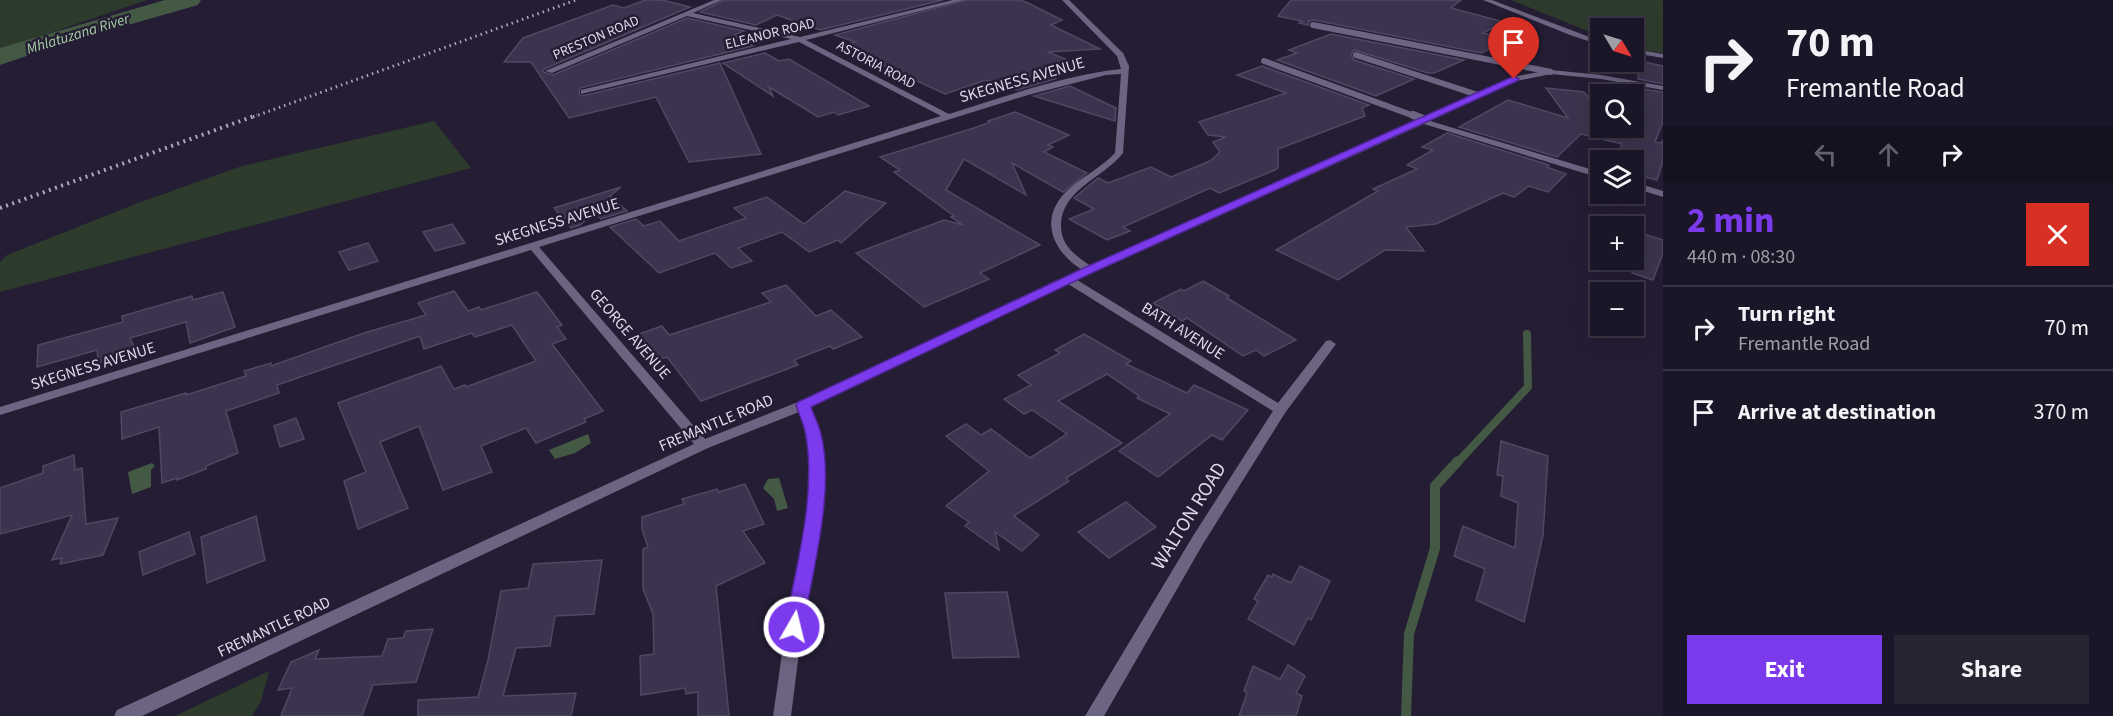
<!DOCTYPE html>
<html lang="en">
<head>
<meta charset="utf-8">
<style>
	:root { --surface:#1b1627; --page:#282333; --text:#f1f3f6; --muted:#a09fa7; --line:#393544; --accent:#7c3aed }
	body { margin:0; font-family:"Source Sans 3",sans-serif; background:var(--page); color:var(--text); height:100vh; display:flex; flex-direction:column; font-size:22px; white-space:nowrap }
	* { box-sizing:border-box; margin:0 }
	p { font-size:20px; color:var(--muted) }
	.icon { flex:none; width:33px; height:33px; fill:none; stroke:currentColor; stroke-width:2; stroke-linecap:round; stroke-linejoin:round }
	.map { position:relative; flex:1; overflow:hidden }
	.panel { display:flex; flex-direction:column; background:var(--surface); width:450px }
	.panel>* { flex:none }
	.hud { background:#1b1627; color:var(--text); overflow:hidden }
	.needle { width:39px; rotate:128deg }
	.controls { position:absolute; left:1590px; top:18px; display:grid; gap:12px }
	.controls a { display:grid; place-items:center; width:54px; height:54px; border-radius:0px; background:var(--surface); box-shadow:0 6px 24px #0002,0 0 0 2px var(--line); font-size:30px }
	.pin { position:absolute; display:grid; place-items:center; width:51px; height:51px; color:#fff; margin:-62px -26px; border-radius:50% 50% 50% 0; rotate:-45deg; box-shadow:0 0 6px #0007 }
	.pin .icon { rotate:45deg }
	.me { position:absolute; width:66px; margin:-33px; rotate:8deg; stroke-linejoin:round; filter:drop-shadow(0 0 4px #0008) }
	.turn { display:flex; align-items:center; gap:21px; height:126px; padding:0 24px; font-size:27px }
	.turn .icon { width:78px; height:78px; stroke-width:2.5 }
	.turn b { display:block; font-size:42px; line-height:51px }
	.lanes { display:flex; align-items:center; height:57px; padding:0 24px; background:#0003; justify-content:center; gap:30px; direction:ltr }
	.lanes .off { opacity:.35 }
	.round { display:grid; place-items:center; flex:none; width:63px; height:63px; border-radius:0px; background:var(--page) }
	.headline { display:flex; align-items:center; justify-content:space-between; height:102px; padding:0 24px }
	h1 { font-size:36px; font-weight:700; line-height:45px; color:var(--accent) }
	.action { display:flex; gap:12px; margin-top:auto; padding:12px 24px }
	.action a { flex:1; height:69px; border-radius:0px; background:var(--accent); color:#fff; font-size:24px; font-weight:700; line-height:69px; text-align:center }
	.action a+a { background:var(--page); color:var(--text) }
	ul { padding:0; list-style:none }
	li { display:flex; align-items:center; gap:18px; height:84px; padding:0 24px; border-top:2px solid var(--line) }
	li div { flex:1 }
	li b { display:block; font-size:22px }
	li em { font-style:normal }
	main { display:flex; flex:1; min-height:0 }
	.map>svg:first-child { display:block }
	.green { fill:#2d3b2d }
	.water { fill:#445944 }
	.lines { fill:none; stroke-linecap:round; stroke-linejoin:round }
	.stream-far1 { stroke:#445944; stroke-width:8 }
	.stream { stroke:#445944; stroke-width:10 }
	.river { fill:#445944; fill-rule:evenodd }
	.building { fill:#3c344e; stroke:#504863; stroke-width:1.5 }
	.service-far1 { stroke:#6c6481; stroke-width:6 }
	.service { stroke:#6c6481; stroke-width:8 }
	.minor { fill:#6c6481; fill-rule:evenodd }
	.rail-far1 { stroke:#aca7b9; stroke-width:3; stroke-dasharray:1.5 4; stroke-linecap:butt }
	.rail { stroke:#aca7b9; stroke-width:4; stroke-dasharray:2 4.5; stroke-linecap:butt }
	.route { fill:#7c3aed; stroke:#51269a; stroke-width:1.5 }
	.labels { text-anchor:middle; dominant-baseline:central; stroke-width:5; stroke-linejoin:round; paint-order:stroke }
	.far-street-label { font-size:14px; fill:#dfdbeb; stroke:#241d34 }
	.far-water-label { font-size:15px; font-style:italic; fill:#a4cea4; stroke:#241d34 }
	.street-label { font-size:16px; fill:#dfdbeb; stroke:#241d34 }
	.near-street-label { font-size:20px; fill:#dfdbeb; stroke:#241d34 }
</style>
</head>
<body>
<main>
<div class="map">
<svg width="1663" height="716" viewBox="0 0 1663 716">
	<rect width="100%" height="100%" fill="#241d34"/>
	<g class="green">
		<polygon points="0,0 147,0 0,50"/>
		<polygon points="1511,0 1663,0 1663,53 1634,49 1634,28 1600,28 1600,36"/>
		<polygon points="434,121 471,168 0,292 0,262 7,255 138,203 242,166"/>
		<polygon points="269,671 261,701 252,716 175,716"/>
	</g>
	<g class="water">
		<polygon points="588,434 591,443 575,453 555,459 549,450"/>
		<polygon points="152,463 155,466 151,470 151,487 132,494 128,472"/>
		<polygon points="779,478 788,508 777,511 774,499 763,488 768,479"/>
	</g>
	<g class="lines">
		<polyline class="stream-far1" points="1457,463 1528,387 1527,334"/>
		<polyline class="stream" points="1406,716 1409,634 1435,548 1435,486 1458,461"/>
		<polygon class="river" points="165,0 201,0 198,5 65,43 0,65 0,48"/>
	</g>
	<g class="building">
		<polygon points="645,0 662,0 690,7 544,69 543,72 553,75 687,18 744,31 734,35 753,46 580,88 579,94 582,96 720,63 761,154 689,162 656,97 569,118 531,62 504,62 523,38 613,5 624,8"/>
		<polygon points="724,0 943,0 820,30 777,15 756,25 700,12"/>
		<polygon points="966,0 1020,0 1028,3 1062,20 1051,25 1100,49 1048,52 1080,65 1049,77 1055,79 1017,90 986,80 945,94 841,46 855,42 835,35"/>
		<polygon points="1291,0 1461,0 1451,8 1504,22 1483,33 1510,40 1481,53 1314,20 1309,21 1308,25 1299,23 1302,21 1278,16"/>
		<polygon points="1331,34 1464,60 1434,73 1428,73 1354,50 1351,55 1354,60 1414,79 1376,96 1277,60 1297,53 1289,50"/>
		<polygon points="765,53 779,61 789,59 869,106 838,115 834,112 818,117 769,87 773,96 723,63"/>
		<polygon points="1644,62 1663,66 1663,84 1638,79 1639,69"/>
		<polygon points="1262,66 1369,105 1362,108 1365,116 1278,149 1278,168 1275,170 1219,193 1210,188 1123,227 1130,231 1107,240 1069,219 1094,209 1074,198 1098,178 1108,183 1151,167 1171,177 1210,161 1220,152 1213,142 1226,137 1208,135 1199,122 1286,93 1237,75"/>
		<polygon points="1070,86 1116,108 1115,121 1034,96"/>
		<polygon points="1546,88 1584,92 1600,112 1600,128 1634,128 1634,97 1636,88 1663,92 1663,122 1655,142 1661,143 1663,140 1663,161 1657,180 1634,174 1646,160 1615,160 1622,144 1581,134 1557,157 1459,127 1508,100 1568,118"/>
		<polygon points="1015,112 1069,135 1048,145 1053,147 1044,152 1087,173 1063,192 1012,163 1026,195 964,159 946,190 1040,245 980,273 989,279 924,307 856,253 944,220 963,225 951,217 954,216 894,172 900,170 880,157 977,127 990,122 988,121"/>
		<polygon points="1447,133 1549,165 1547,167 1566,174 1548,192 1529,186 1514,197 1503,193 1436,224 1406,227 1424,251 1385,250 1338,280 1276,250 1378,191 1373,189 1417,169 1407,165 1433,150 1422,147"/>
		<polygon points="621,187 610,196 627,211 601,219 594,212 580,225 571,228 554,208"/>
		<polygon points="845,191 886,203 841,243 838,240 809,252 782,232 738,248 752,261 731,268 715,253 659,273 610,227 636,219 644,226 660,221 679,241 746,218 734,208 767,197 804,224"/>
		<polygon points="452,224 465,243 435,251 423,232"/>
		<polygon points="1634,231 1663,240 1663,253 1653,280 1632,273"/>
		<polygon points="368,243 378,261 349,270 339,252"/>
		<polygon points="1203,281 1229,296 1227,298 1296,340 1264,356 1256,350 1243,356 1187,318 1182,321 1153,303 1181,289 1184,291"/>
		<polygon points="786,285 816,316 831,310 862,337 833,349 830,346 794,360 798,365 701,401 667,357 657,360 636,335 662,326 669,335 771,302 762,293"/>
		<polygon points="454,291 468,311 479,307 481,310 537,292 562,325 557,327 566,339 552,344 603,411 584,419 586,422 536,443 526,428 481,446 492,472 443,490 419,426 380,442 408,508 358,529 344,481 366,472 338,403 441,366 454,389 465,385 466,387 536,361 512,325 475,337 472,333 424,349 420,336 277,385 279,393 226,411 238,453 206,466 206,469 177,480 177,478 162,483 159,427 122,439 121,412 186,393 186,395 246,376 244,371 271,363 271,366 364,333 426,315 418,303"/>
		<polygon points="223,292 235,327 190,343 186,322 130,338 139,356 99,368 97,350 37,367 38,345 123,322 122,316 192,296 193,300"/>
		<polygon points="1084,334 1131,361 1126,364 1187,393 1194,385 1248,410 1222,440 1212,435 1158,477 1119,451 1170,414 1137,398 1139,396 1107,374 1058,401 1122,443 1066,478 1069,481 1014,516 1039,535 1022,551 995,532 999,550 965,526 969,522 946,506 989,471 946,436 966,424 981,435 991,429 1030,458 1067,434 1032,410 1024,414 1004,399 1031,385 1018,375 1060,353 1055,350"/>
		<polygon points="296,418 304,439 280,447 274,426"/>
		<polygon points="1501,441 1548,456 1543,535 1524,622 1476,600 1485,569 1454,556 1463,526 1515,548 1518,503 1501,496 1503,476 1497,475"/>
		<polygon points="74,455 75,470 82,468 86,524 118,518 103,555 60,564 62,558 52,560 72,515 0,534 0,488 43,473 43,466"/>
		<polygon points="745,484 764,524 743,531 765,563 716,586 729,716 698,716 698,692 686,694 685,688 641,695 640,656 654,654 653,614 643,589 643,549 648,547 642,529 642,517 684,504 682,499 717,489 719,492"/>
		<polygon points="1126,502 1156,527 1109,558 1078,532"/>
		<polygon points="256,516 265,560 207,583 201,537"/>
		<polygon points="189,532 195,554 143,575 139,552"/>
		<polygon points="602,560 594,614 555,616 550,646 516,648 503,696 576,693 571,716 418,716 418,700 478,697 488,660 501,591 528,588 533,564"/>
		<polygon points="1300,566 1330,581 1311,620 1308,618 1294,645 1248,619 1258,601 1254,599 1268,575 1272,577 1273,574 1291,583"/>
		<polygon points="1007,592 1019,657 953,658 945,593"/>
		<polygon points="433,629 416,682 373,685 362,716 281,716 292,688 278,690 291,662 319,650 315,659 382,656 388,639 403,638 406,631"/>
		<polygon points="1288,665 1305,676 1296,693 1302,696 1296,716 1239,716 1247,693 1244,691 1253,666 1280,679"/>
	</g>
	<g class="lines">
		<g class="service-far1">
			<polyline points="1313,25 1551,72"/>
			<polyline points="1356,55 1478,95"/>
			<polyline points="1264,61 1417,117"/>
		</g>
		<polyline class="service" points="1413,115 1426,120"/>
		<g class="minor">
			<path d="M714,0h8l-29,13 107,24 153,-37h11l-158,40 143,74c54,-17 116,-39 172,-45l-4,-13 -55,-56h7l54,53 6,13 -6,87c-19,25 -62,36 -62,73 0,20 15,30 30,40l420,-189 40,-7 50,5 62,11v4l-62,-11 -50,-5 -35,7 -86,40 170,51v6l-176,-54 -347,156 201,123 48,-62 4,-1 6,4 -51,69 -82,131 -99,172h-19l108,-180 80,-125 -205,-127 -258,123 10,27 3,28v42l-18,101 -14,111h-18c6,-38 10,-76 17,-114 12,-65 31,-125 9,-190l-91,36 -566,268h-28l3,-6 577,-266 -163,-194 -531,165v-8l941,-291 -142,-74 -218,52v-4l210,-51 -104,-23 -135,57 -7,-2zM1121,74l-6,79c-13,14 -30,22 -45,35 -32,28 -20,61 12,82l-284,132 -93,37 -166,-192 489,-152 78,-20z"/>
			<polygon points="1483,0 1492,0 1600,41 1600,45 1570,35"/>
			<polygon points="1634,49 1663,54 1663,58 1634,53"/>
			<polygon points="1634,182 1663,191 1663,197 1634,188"/>
		</g>
		<polyline class="rail-far1" points="253,117 576,0"/>
		<polyline class="rail" points="0,208 257,115"/>
	</g>
	<path class="route" d="M1514,76l5,3 -2,2 -423,191 -283,135c3,9 8,18 10,27 14,55 -8,136 -18,193l-3,6 -6,2 -7,-2 -2,-6c11,-62 31,-128 21,-191 -1,-10 -7,-21 -10,-31l2,-3 288,-135z"/>
	<g class="labels">
		<g class="far-street-label">
			<text transform="translate(770 34) rotate(-14)">ELEANOR ROAD</text>
			<text transform="translate(596 38) rotate(-23)">PRESTON ROAD</text>
			<text transform="translate(876 65) rotate(28)">ASTORIA ROAD</text>
		</g>
		<g class="far-water-label">
			<text transform="translate(78 34) rotate(-17)">Mhlatuzana River</text>
		</g>
		<g class="street-label">
			<text transform="translate(1022 80) rotate(-16)">SKEGNESS AVENUE</text>
			<text transform="translate(557 222) rotate(-17)">SKEGNESS AVENUE</text>
			<text transform="translate(1183 331) rotate(32)">BATH AVENUE</text>
			<text transform="translate(630 334) rotate(49)">GEORGE AVENUE</text>
			<text transform="translate(93 366) rotate(-17)">SKEGNESS AVENUE</text>
			<text transform="translate(716 423) rotate(-23)">FREMANTLE ROAD</text>
			<text transform="translate(274 627) rotate(-25)">FREMANTLE ROAD</text>
		</g>
		<g class="near-street-label">
			<text transform="translate(1189 516) rotate(-58)">WALTON ROAD</text>
		</g>
	</g>
</svg>
<div class="controls">
<a><svg class="needle" viewBox="-14 -14 28 28"><path d="M0-13l5 13h-10z" fill="#e53935"/><path d="M0 13l5-13h-10z" fill="#a09fa7"/></svg></a>
<a><svg class="icon" aria-label="search" viewBox="0 0 24 24"><circle cx="10" cy="10" r="6"/><path d="M15 15l6 6"/></svg></a>
<a><svg class="icon" aria-label="layers" viewBox="0 0 24 24"><path d="M12 4l9 5-9 5-9-5zM3 14l9 5 9-5"/></svg></a>
<a>+</a>
<a>−</a>
</div>
<div class="pin" style="left:1514px;top:79px;background:#d93025"><svg class="icon" aria-label="arrive" viewBox="0 0 24 24"><path d="M6 21V4h12l-3 4 3 4H6"/></svg></div>
<svg class="me" style="left:794px;top:627px" viewBox="-20 -20 40 40"><circle r="17" fill="#7c3aed" stroke="#fff" stroke-width="3"/><path d="M0-11L8 9 0 5-8 9z" fill="#fff"/></svg>
</div>
<section class="panel">
<div class="hud">
<div class="turn"><svg class="icon" aria-label="right" viewBox="0 0 24 24"><path d="M7 20v-9h11M14 6l5 5-5 5"/></svg><div><b>70 m</b>Fremantle Road</div></div>
<div class="lanes"><svg class="icon off" aria-label="left" viewBox="0 0 24 24"><path d="M17 20v-9H6M10 6l-5 5 5 5"/></svg><svg class="icon off" aria-label="ahead" viewBox="0 0 24 24"><path d="M12 20V5M6 11l6-6 6 6"/></svg><svg class="icon" aria-label="right" viewBox="0 0 24 24"><path d="M7 20v-9h11M14 6l5 5-5 5"/></svg></div>
</div>
<div class="headline"><div><h1>2 min</h1><p>440 m · 08:30</p></div><a class="round" style="background:#d93025;color:#fff"><svg class="icon" aria-label="close" viewBox="0 0 24 24"><path d="M6 6l12 12M18 6L6 18"/></svg></a></div>
<ul>
<li><svg class="icon" aria-label="right" viewBox="0 0 24 24"><path d="M7 20v-9h11M14 6l5 5-5 5"/></svg><div><b>Turn right</b><p>Fremantle Road</p></div><em>70 m</em></li>
<li><svg class="icon" aria-label="arrive" viewBox="0 0 24 24"><path d="M6 21V4h12l-3 4 3 4H6"/></svg><div><b>Arrive at destination</b></div><em>370 m</em></li>
</ul>
<div class="action"><a>Exit</a><a>Share</a></div>
</section>
</main>
</body>
</html>
